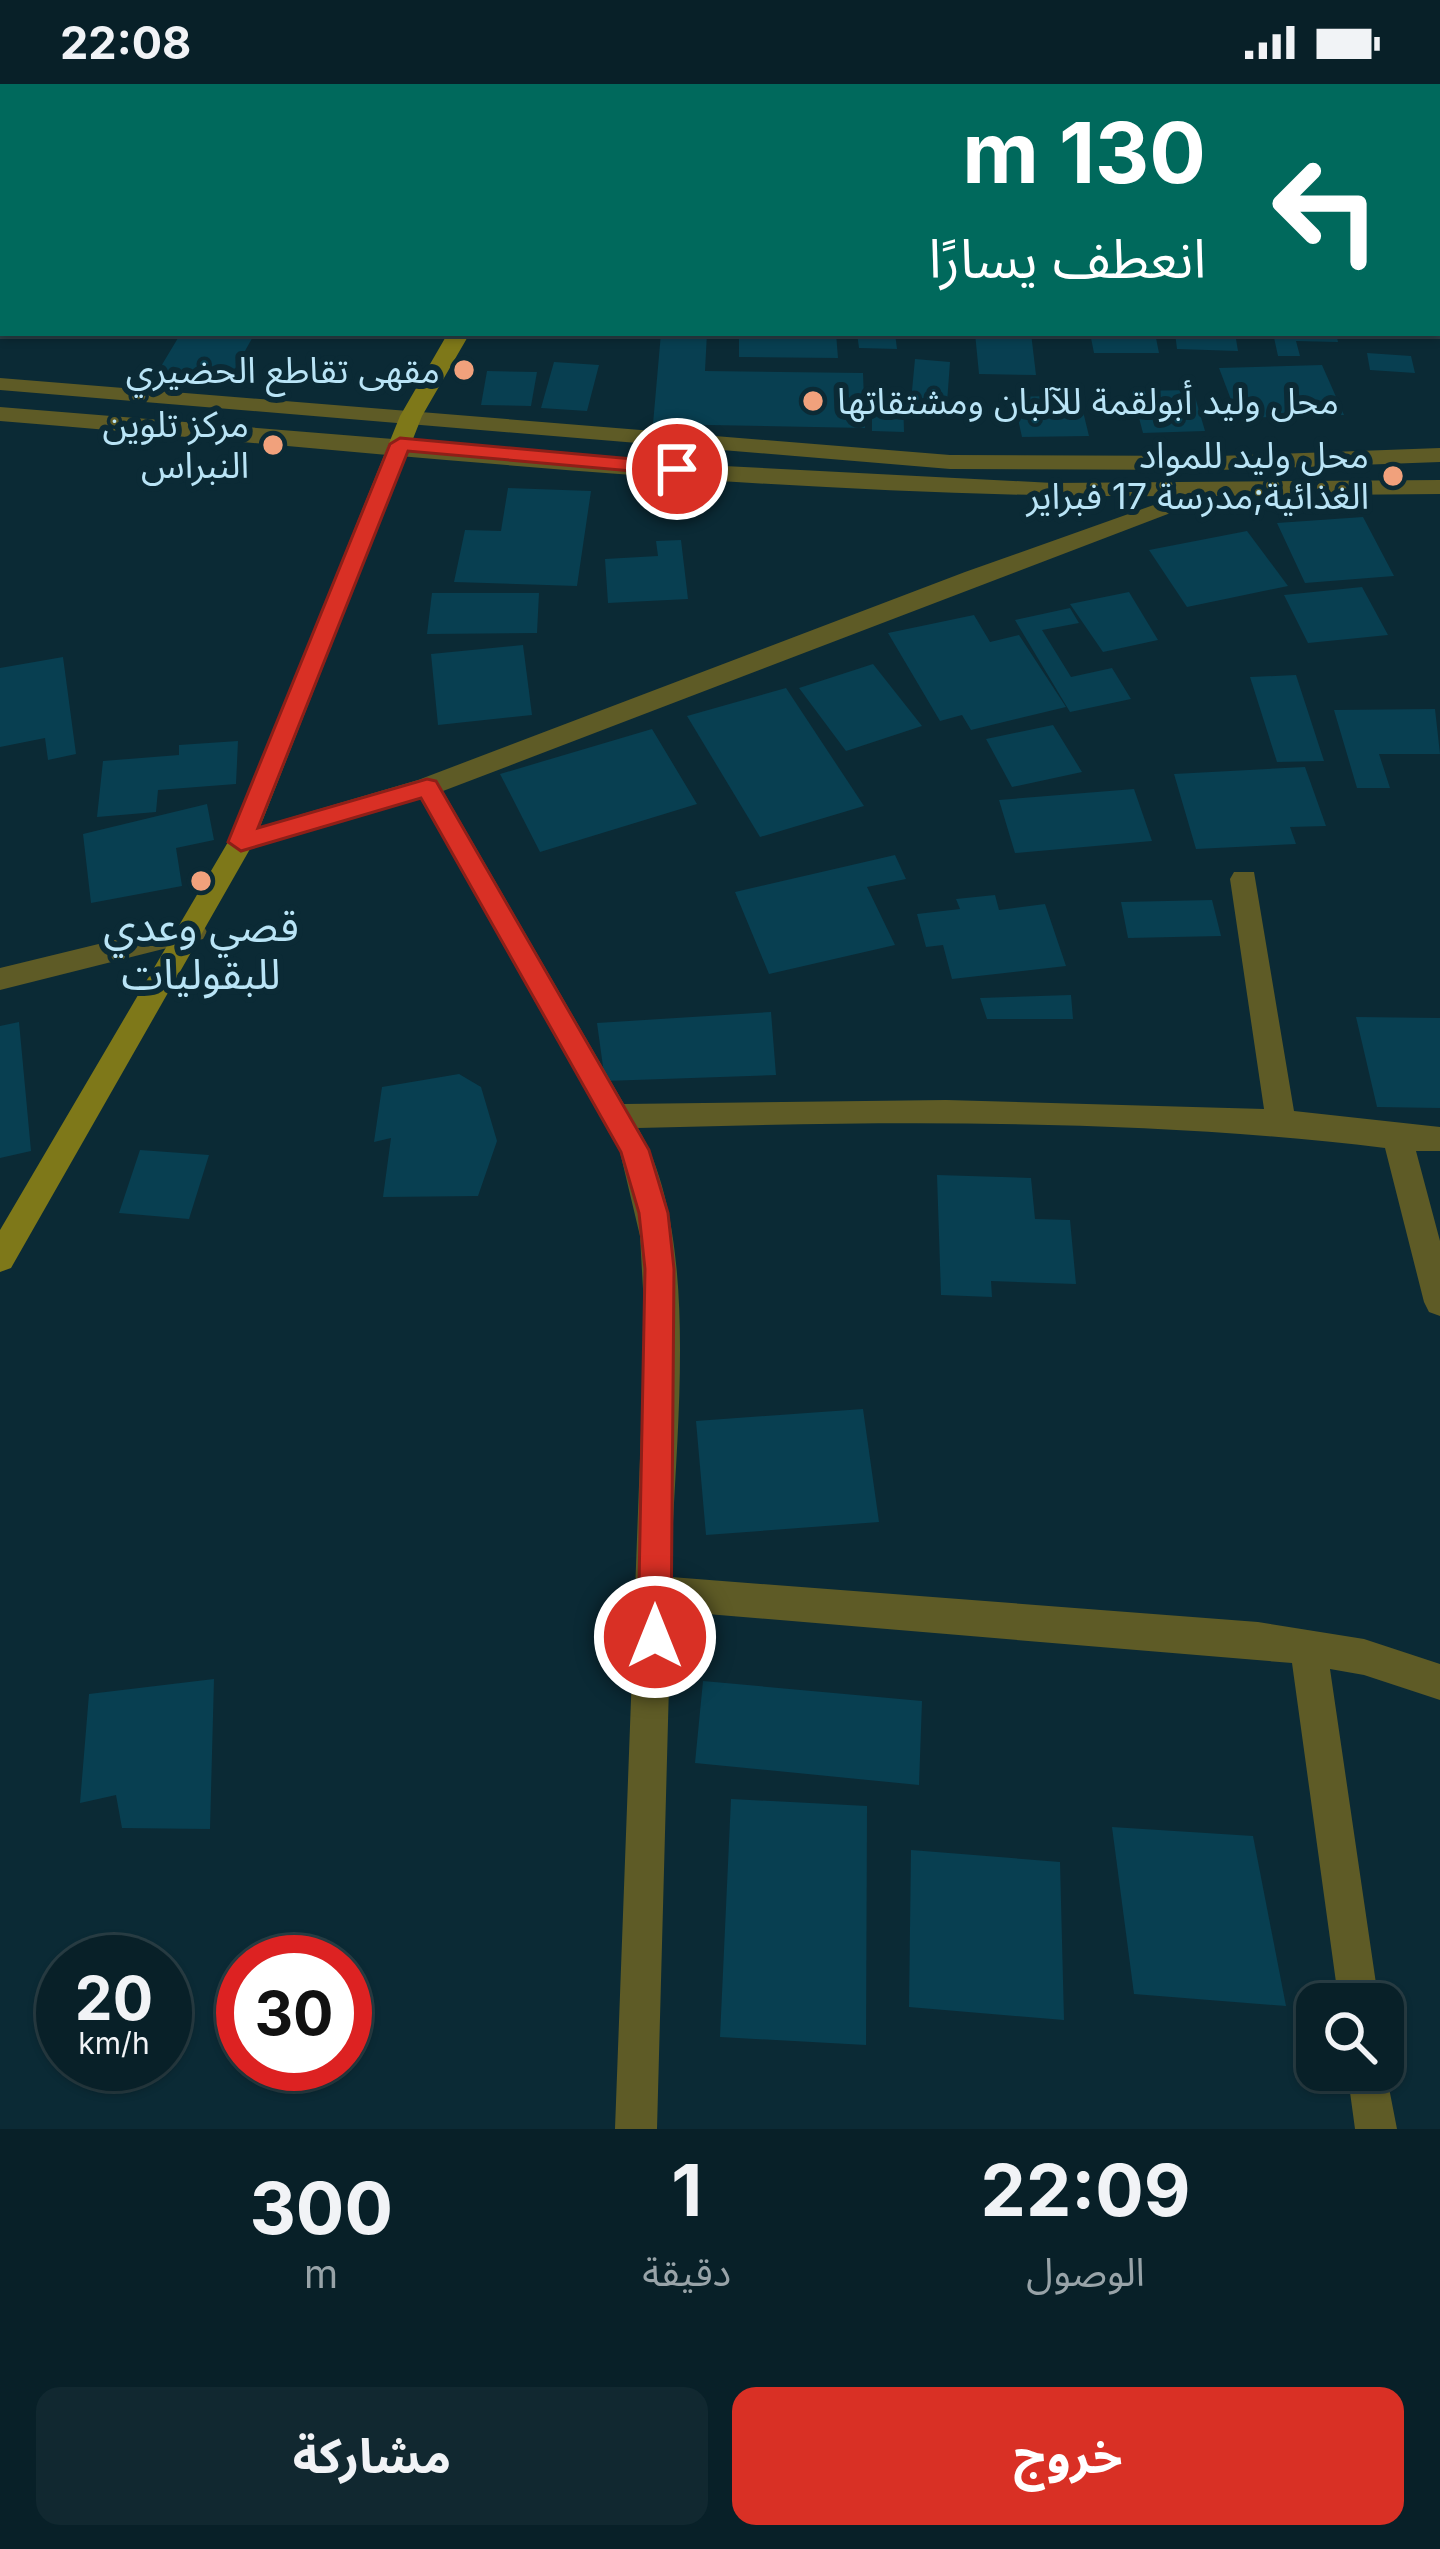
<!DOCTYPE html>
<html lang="ar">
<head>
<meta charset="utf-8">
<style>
	:root { --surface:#082028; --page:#112830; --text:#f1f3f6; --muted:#98a3a8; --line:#293e45; --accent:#d93025 }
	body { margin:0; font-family:Inter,"Noto Sans Arabic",sans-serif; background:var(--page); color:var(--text); direction:rtl; height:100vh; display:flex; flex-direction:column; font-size:45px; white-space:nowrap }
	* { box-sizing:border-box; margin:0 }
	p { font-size:39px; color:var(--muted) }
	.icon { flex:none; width:66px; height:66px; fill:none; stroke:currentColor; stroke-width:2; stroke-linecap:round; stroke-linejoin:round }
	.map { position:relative; height:2045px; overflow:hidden; direction:ltr }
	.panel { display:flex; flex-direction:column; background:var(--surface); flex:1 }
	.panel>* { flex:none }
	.top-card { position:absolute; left:0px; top:0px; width:1440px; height:252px; box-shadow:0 3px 9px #0004,0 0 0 3px var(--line); direction:rtl; background:#00695c; color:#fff; overflow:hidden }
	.controls { position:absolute; left:1296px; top:1899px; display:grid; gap:24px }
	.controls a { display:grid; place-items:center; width:108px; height:108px; border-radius:24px; background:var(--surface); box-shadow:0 3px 9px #0004,0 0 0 3px var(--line); font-size:60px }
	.speed { position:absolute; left:36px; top:1851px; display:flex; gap:24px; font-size:60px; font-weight:700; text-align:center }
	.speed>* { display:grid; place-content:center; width:156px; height:156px; border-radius:50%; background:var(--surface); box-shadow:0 3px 9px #0004,0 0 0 3px var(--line); line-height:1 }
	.speed small { font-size:30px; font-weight:400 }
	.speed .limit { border:18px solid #d22; background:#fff; color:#111 }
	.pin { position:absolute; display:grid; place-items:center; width:102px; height:102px; color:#fff; margin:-51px; border:6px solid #fff; border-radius:50%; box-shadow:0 3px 12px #0007 }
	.me { position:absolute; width:132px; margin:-66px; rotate:0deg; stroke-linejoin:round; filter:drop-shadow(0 0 9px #0008) }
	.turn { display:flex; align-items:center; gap:42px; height:252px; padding:0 36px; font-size:54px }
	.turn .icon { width:156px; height:156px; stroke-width:2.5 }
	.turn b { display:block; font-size:84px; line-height:102px }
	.eta { display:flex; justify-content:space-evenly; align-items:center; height:204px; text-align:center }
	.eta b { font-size:72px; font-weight:700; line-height:84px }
	.primary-button { display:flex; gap:24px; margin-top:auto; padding:24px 36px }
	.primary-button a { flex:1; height:138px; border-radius:24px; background:var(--accent); color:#fff; font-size:48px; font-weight:700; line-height:138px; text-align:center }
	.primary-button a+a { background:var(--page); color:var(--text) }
	.status { display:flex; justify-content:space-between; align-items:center; height:84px; padding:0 60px; background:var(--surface); direction:ltr }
	.status svg { height:33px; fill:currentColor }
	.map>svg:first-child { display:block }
	.building { fill:#083f51 }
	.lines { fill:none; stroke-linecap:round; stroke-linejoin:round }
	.street { fill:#5e5b26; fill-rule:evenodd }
	.secondary { fill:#7e7819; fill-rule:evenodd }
	.route { fill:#d93025; stroke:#8d1f18; stroke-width:3 }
	.poi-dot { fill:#f1a17c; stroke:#0b2a35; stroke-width:4.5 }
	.labels { text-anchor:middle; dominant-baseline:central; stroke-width:12; stroke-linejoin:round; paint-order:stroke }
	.far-poi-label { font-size:36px; fill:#b9e4f6; stroke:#0b2a35; text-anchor:end }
	.poi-label { font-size:42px; fill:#b9e4f6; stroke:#0b2a35 }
</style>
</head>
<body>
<div class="status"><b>22:08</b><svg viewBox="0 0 49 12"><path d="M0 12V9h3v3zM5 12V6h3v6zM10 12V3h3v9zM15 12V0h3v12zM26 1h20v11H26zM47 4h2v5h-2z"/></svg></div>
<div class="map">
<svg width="1440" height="2045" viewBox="0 0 1440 2045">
	<rect width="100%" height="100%" fill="#0b2a35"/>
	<g class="building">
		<polygon points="181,249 255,249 226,301 154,294"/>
		<polygon points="661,249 707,249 705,287 863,289 865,344 653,340"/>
		<polygon points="739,249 836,249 838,274 739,273"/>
		<polygon points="857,249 895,249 897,265 859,264"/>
		<polygon points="975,249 1031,249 1036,291 979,290"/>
		<polygon points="1090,249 1155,249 1159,269 1094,269"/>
		<polygon points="1175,249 1235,249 1238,267 1177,265"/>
		<polygon points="1273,249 1336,249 1338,258 1296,257 1300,272 1278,272"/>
		<polygon points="1367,269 1411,272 1415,289 1370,286"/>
		<polygon points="915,275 950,278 947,319 911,317"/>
		<polygon points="554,278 599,281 587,327 541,324"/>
		<polygon points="1322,281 1344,331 1238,334 1219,284"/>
		<polygon points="487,287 537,288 531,322 481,321"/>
		<polygon points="1193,306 1205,347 1143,349 1132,307"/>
		<polygon points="1079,311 1089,352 1022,353 1013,313"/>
		<polygon points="872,314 903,315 904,348 872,347"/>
		<polygon points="508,404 591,407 577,502 454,498 465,446 501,447"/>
		<polygon points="1363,433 1394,492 1305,499 1277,439"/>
		<polygon points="1247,447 1288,502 1187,523 1149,466"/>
		<polygon points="681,456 688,515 608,519 605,475 658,472 656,457"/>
		<polygon points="1362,503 1388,551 1308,559 1284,511"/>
		<polygon points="1129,508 1158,556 1103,568 1070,520"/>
		<polygon points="432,509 539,509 537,549 427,550"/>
		<polygon points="1070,524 1079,539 1042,546 1071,593 1112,584 1131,615 1070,628 1015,536"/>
		<polygon points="974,531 990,558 1019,551 1066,623 971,646 962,631 940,637 888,549"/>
		<polygon points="523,561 532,631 438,641 431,570"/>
		<polygon points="63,573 76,670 48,676 45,654 0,663 0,584"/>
		<polygon points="873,580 922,642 846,667 799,604"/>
		<polygon points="1296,591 1324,677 1277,678 1250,593"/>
		<polygon points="786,604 864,722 760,753 687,632"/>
		<polygon points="1435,625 1440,670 1379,670 1390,704 1357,704 1334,626"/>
		<polygon points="1053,641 1082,688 1012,703 986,655"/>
		<polygon points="652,645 697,720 540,768 500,690"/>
		<polygon points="238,657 236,700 158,706 156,728 97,733 103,677 179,671 179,661"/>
		<polygon points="1305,683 1326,742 1290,743 1296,760 1196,765 1174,690"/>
		<polygon points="1134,705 1152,757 1015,769 999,716"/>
		<polygon points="207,720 214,756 176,764 182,802 91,819 83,750"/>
		<polygon points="895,771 906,795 867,803 895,861 769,890 735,808"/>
		<polygon points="995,811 999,826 1045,820 1066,882 952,895 943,861 926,863 917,830 960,825 956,815"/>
		<polygon points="1212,816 1221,852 1128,854 1121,818"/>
		<polygon points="1071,911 1073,935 987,935 980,914"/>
		<polygon points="771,928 776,991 605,997 597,939"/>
		<polygon points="1356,933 1440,934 1440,1024 1377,1023"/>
		<polygon points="19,938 31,1067 0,1074 0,942"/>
		<polygon points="459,990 481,1003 497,1057 478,1112 383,1113 391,1054 374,1058 382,1003"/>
		<polygon points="140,1066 209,1071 189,1135 119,1129"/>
		<polygon points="937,1091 1031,1094 1035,1135 1070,1136 1076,1200 991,1197 992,1213 941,1211"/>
		<polygon points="863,1325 879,1438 706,1451 696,1337"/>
		<polygon points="214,1595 210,1745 122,1744 116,1711 80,1719 89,1610"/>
		<polygon points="703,1597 922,1617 919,1701 695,1679"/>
		<polygon points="731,1715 867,1722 866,1961 720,1953"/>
		<polygon points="1112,1743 1253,1752 1286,1922 1134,1910"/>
		<polygon points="911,1766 1060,1778 1064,1936 909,1923"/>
	</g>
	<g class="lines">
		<g class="street">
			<polygon points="156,0 208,0 210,3 158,3"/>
			<rect x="1437" y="49" width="3" height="12"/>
			<polygon points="3,78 3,93 0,94 0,79"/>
			<rect x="1437" y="191" width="3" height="12"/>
			<polygon points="0,294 950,371 1219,372 1440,364 1440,378 1219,386 950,385 0,306"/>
			<path d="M0,323l724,59 329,17 387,-3v14l-225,2 -772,295 181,313 322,-4 318,9 -34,-230 4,-7h20l40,239 146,16v24h-24l24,90v75l-11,-4 -5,-10 -39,-154c-247,-30 -498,-27 -747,-20 66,113 35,320 33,449l587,45 106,17 76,25v36l-76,-25 -34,-6 49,335h-40l-47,-341 -621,-52 -14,518h-42l30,-805 -5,-88 -20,-84 -200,-354 -179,54 -13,-10 3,-7 187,-55 547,-208 214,-76c-394,3 -787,-43 -1179,-75z"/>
			<polygon points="193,837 203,841 207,848 203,855 0,906 0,884"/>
			<polygon points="1383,1973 1397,2045 1355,2045 1347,1986 1383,1986"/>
		</g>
		<polygon class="secondary" points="448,249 470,249 422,332 254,758 11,1184 0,1188 0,1146 228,758 400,332"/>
	</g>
	<polygon class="route" points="400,354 677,379 688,385 677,391 408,367 258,744 427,695 436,697 649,1066 668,1129 674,1185 671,1553 666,1565 655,1569 643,1565 638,1553 645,1185 639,1129 621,1068 421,714 241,767 228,758 390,360"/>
	<g class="poi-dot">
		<circle cx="464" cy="286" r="12"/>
		<circle cx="813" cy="317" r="12"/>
		<circle cx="273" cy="361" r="12"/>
		<circle cx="1393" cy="392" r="12"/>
		<circle cx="201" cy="797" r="12"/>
	</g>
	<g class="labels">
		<g class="far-poi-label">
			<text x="440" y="286">مقهى تقاطع الحضيري</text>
			<text x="837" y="317" text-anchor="start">محل وليد أبولقمة للآلبان ومشتقاتها</text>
			<text x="249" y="340">مركز تلوين<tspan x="249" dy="41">النبراس</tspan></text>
			<text x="1369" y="371">محل وليد للمواد<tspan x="1369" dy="41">الغذائية;مدرسة 17 فبراير</tspan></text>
		</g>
		<g class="poi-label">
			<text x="201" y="841">قصي وعدي<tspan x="201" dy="48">للبقوليات</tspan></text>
		</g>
	</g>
</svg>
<div class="controls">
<a><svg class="icon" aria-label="search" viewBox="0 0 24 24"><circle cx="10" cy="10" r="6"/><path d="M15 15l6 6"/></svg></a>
</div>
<div class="speed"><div>20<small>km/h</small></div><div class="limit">30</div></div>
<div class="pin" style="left:677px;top:385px;background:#d93025"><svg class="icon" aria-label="arrive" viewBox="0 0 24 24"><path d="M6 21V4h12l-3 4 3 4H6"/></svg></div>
<svg class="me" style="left:655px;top:1553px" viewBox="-20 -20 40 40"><circle r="17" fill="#d93025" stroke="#fff" stroke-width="3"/><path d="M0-11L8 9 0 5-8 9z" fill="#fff"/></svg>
<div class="top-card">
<div class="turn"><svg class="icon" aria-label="left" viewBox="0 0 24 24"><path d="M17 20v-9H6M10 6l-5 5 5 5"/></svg><div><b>130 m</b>انعطف يسارًا</div></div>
</div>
</div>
<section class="panel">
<div class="eta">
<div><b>22:09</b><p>الوصول</p></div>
<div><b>1</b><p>دقيقة</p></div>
<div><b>300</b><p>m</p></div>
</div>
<div class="primary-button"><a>خروج</a><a>مشاركة</a></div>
</section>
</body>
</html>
